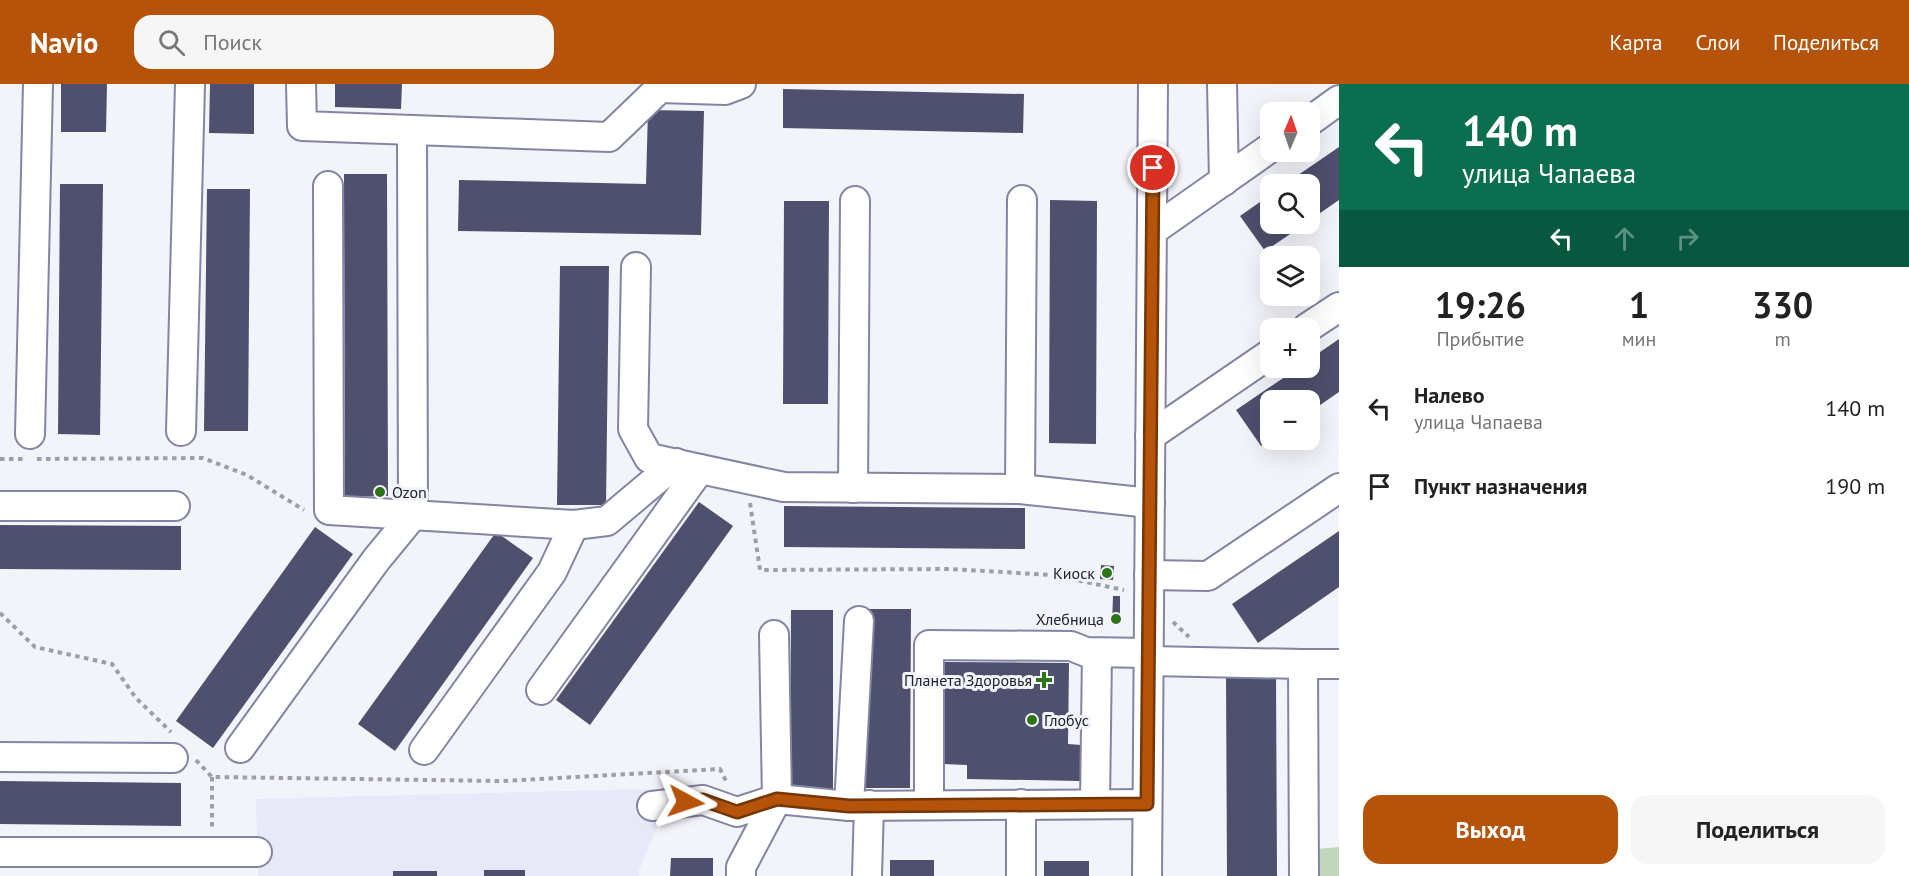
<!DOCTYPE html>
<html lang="ru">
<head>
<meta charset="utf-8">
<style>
	:root { --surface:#fff; --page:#f6f6f6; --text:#222; --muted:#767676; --accent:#b45309 }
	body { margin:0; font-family:"PT Sans",sans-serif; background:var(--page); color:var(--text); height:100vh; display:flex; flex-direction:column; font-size:22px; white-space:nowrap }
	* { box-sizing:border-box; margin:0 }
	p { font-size:20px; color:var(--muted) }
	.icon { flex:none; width:33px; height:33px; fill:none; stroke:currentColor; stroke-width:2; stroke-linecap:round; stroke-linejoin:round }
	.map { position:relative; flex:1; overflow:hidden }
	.drawer { display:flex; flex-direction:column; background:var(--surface); width:570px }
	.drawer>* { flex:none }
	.guide { background:#0b6e4f; color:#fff; overflow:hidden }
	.needle { width:39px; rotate:2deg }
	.buttons { position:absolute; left:1260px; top:18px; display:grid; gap:12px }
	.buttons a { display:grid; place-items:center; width:60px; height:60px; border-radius:12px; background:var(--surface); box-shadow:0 6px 24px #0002; font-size:30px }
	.pin { position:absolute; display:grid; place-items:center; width:51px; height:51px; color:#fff; margin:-26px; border:3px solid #fff; border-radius:50%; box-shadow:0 2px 6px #0007 }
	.me { position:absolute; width:66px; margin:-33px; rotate:95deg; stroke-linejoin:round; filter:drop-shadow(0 0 4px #0008) }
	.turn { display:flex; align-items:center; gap:21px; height:126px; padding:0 24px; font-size:27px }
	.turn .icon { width:78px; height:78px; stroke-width:2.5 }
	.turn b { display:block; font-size:42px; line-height:51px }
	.lanes { display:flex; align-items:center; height:57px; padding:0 24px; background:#0003; justify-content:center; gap:30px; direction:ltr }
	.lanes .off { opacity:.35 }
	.eta { display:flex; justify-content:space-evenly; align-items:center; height:102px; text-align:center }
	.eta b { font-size:36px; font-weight:600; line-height:42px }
	.primary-button { display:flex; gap:12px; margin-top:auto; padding:12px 24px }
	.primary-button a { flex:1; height:69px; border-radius:18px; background:var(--accent); color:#fff; font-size:24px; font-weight:600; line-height:69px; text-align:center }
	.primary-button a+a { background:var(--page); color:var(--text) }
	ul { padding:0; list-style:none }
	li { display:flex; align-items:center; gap:18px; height:78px; padding:0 24px }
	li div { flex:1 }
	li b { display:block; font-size:22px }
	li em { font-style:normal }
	header { display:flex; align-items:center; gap:36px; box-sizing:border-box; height:84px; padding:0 30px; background:var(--accent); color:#fff }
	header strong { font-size:28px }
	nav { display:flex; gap:33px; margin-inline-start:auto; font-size:21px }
	.search { width:420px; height:54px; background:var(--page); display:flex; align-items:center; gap:15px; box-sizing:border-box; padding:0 21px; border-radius:18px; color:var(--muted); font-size:22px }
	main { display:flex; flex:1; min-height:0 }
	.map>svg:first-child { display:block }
	.built { fill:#e7e8f8 }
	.green { fill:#c1d6bc }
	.building { fill:#4f4f6e }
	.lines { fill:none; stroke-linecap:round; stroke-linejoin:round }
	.minor-casing { stroke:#8385a2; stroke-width:32 }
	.path { stroke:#9e9ea7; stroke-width:4; stroke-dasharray:4.5 4.5; stroke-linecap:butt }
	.minor { stroke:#fff; stroke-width:28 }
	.route-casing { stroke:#753606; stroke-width:15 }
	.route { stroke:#b45309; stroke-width:10 }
	.poi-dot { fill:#2b7417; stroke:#f3f3fa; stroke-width:2 }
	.labels { text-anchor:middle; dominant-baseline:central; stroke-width:6; stroke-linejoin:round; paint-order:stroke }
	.poi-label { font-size:16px; fill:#22222e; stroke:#f3f3fa; text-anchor:end }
</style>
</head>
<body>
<header>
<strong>Navio</strong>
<div class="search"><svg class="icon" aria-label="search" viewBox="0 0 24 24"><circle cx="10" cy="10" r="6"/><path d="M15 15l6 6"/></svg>Поиск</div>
<nav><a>Карта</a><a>Слои</a><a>Поделиться</a></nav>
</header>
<main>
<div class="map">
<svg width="1339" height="792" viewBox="0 0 1339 792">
	<rect width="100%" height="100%" fill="#f3f3fa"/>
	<polygon class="built" points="648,705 657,743 639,786 639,792 258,792 256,715"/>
	<polygon class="green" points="1339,763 1339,792 1317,792 1317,765"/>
	<g class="building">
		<polygon points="61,0 107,0 106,48 61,48"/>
		<polygon points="210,0 254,0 254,50 209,49"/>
		<polygon points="335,0 402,0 401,25 335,23"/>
		<polygon points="783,5 1024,10 1023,49 783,44"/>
		<polygon points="648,26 704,27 701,151 458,147 459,96 646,100"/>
		<polygon points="1339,63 1339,116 1310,136 1310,100 1285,100"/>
		<polygon points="344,90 387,90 388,412 345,413"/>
		<polygon points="60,100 103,100 100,351 58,350"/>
		<polygon points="207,105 250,105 248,347 204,347"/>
		<polygon points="1270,111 1270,140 1305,140 1265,167 1240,132"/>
		<polygon points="1050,116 1097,117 1096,360 1049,359"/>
		<polygon points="784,117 829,117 828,320 783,320"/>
		<polygon points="560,182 609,182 606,421 557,421"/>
		<polygon points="1339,255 1339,308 1310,328 1310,316 1270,316 1270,355 1261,362 1236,326 1298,284 1310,284 1310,275"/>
		<polygon points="699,418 733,442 590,641 556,616"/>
		<polygon points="784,422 1025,424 1025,465 784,463"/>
		<polygon points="0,441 181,442 181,486 0,485"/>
		<polygon points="315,443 353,470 213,664 176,637"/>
		<polygon points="1339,447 1339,503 1258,559 1232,520"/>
		<polygon points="496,448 533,474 395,667 358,640"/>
		<polygon points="1101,481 1114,482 1113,496 1100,495"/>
		<polygon points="1113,512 1120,512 1120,541 1112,541"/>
		<polygon points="860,525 911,525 910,704 859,704"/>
		<polygon points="791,526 833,526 833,716 790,716"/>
		<polygon points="944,578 1069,579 1068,660 1081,661 1080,697 967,695 967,681 943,680"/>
		<polygon points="1226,590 1276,590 1277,792 1227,792"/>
		<polygon points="0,697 181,699 181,742 0,740"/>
		<polygon points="671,774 713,774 713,792 670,792"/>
		<rect x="890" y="776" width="44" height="16"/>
		<rect x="1044" y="777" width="45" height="15"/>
		<rect x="484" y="786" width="41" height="6"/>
		<rect x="393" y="787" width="44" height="5"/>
	</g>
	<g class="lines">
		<defs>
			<g id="minor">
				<polyline points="301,0 302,42 609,53 660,4 725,6 741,0"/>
				<polyline points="1222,0 1224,97"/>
				<polyline points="1310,37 1339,16"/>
				<polyline points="328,102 329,426 574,441 607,437 676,379"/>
				<polyline points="1152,147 1270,64"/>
				<polyline points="636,183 633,345 649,374 784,403 1020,405 1150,419"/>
				<polyline points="1307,244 1339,223"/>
				<polyline points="181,347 190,0"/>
				<polyline points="30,350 38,0"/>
				<polyline points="1150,352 1270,270"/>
				<polyline points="853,404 855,117"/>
				<polyline points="1020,405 1022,116"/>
				<polyline points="0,422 175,422"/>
				<polyline points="1149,491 1208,492 1339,404"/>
				<polyline points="774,551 777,715 849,722 1147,720"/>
				<polyline points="1149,577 1303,580 1304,792"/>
				<polyline points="1303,580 1339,580"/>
				<polyline points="541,606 700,385"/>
				<polyline points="240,664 376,476 413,431 412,46"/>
				<polyline points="424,666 552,488 574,441"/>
				<polyline points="0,673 173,674"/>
				<polyline points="929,720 929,561 1071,562 1086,568 1148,569"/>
				<polyline points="1095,720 1097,569"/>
				<polyline points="652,722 703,716 737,728 777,715"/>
				<polyline points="849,722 859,537"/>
				<polyline points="0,768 257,768"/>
				<polyline points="741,792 741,783 777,715"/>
				<polyline points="867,792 869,721"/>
				<polyline points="1021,792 1021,720"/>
				<polyline points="1147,792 1153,0"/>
			</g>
		</defs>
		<use href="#minor" class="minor-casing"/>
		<g class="path">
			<polyline points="0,375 23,375"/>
			<polyline points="37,375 203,374 247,391 304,426"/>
			<polyline points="750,419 760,486 951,485 1052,491 1124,506"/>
			<polyline points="0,529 35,563 112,580 136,614 171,648"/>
			<polyline points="1173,538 1189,553"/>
			<polyline points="196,676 212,693 503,697 720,685 727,699"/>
			<polyline points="212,693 212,744"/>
		</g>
		<use href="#minor" class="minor"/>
	</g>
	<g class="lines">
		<defs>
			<polyline id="route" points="686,718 703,716 737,728 777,715 849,722 1147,720 1153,84"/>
		</defs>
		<use href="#route" class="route-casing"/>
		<use href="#route" class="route"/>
	</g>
	<g class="poi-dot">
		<circle cx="380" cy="408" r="6"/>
		<circle cx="1107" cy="489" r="6"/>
		<circle cx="1116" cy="535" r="6"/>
		<path d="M1041 587h6v6h6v6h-6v6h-6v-6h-6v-6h6z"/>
		<circle cx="1032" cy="636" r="6"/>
	</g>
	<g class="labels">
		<g class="poi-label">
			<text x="392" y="408" text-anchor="start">Ozon</text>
			<text x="1095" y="489">Киоск</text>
			<text x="1104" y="535">Хлебница</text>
			<text x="1032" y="596">Планета Здоровья</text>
			<text x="1044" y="636" text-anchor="start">Глобус</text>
		</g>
	</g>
</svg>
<div class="buttons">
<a><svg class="needle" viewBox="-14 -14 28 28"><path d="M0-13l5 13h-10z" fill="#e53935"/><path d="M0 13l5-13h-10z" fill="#767676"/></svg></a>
<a><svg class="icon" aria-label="search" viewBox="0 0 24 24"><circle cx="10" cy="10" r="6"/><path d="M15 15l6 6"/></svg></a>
<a><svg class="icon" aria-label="layers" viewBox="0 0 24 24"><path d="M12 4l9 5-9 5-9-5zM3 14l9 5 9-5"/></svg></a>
<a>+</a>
<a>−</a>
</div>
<div class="pin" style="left:1153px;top:84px;background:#d93025"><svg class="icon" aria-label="arrive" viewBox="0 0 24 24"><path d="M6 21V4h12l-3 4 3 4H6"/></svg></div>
<svg class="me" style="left:686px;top:718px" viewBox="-20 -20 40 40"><path d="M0-17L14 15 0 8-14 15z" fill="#b45309" stroke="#fff" stroke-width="4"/></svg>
</div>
<section class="drawer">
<div class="guide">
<div class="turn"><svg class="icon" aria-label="left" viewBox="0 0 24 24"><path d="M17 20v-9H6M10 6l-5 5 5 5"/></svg><div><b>140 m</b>улица Чапаева</div></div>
<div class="lanes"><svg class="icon" aria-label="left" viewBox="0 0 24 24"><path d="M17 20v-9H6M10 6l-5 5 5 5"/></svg><svg class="icon off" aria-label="ahead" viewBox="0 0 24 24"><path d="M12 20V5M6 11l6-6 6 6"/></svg><svg class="icon off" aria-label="right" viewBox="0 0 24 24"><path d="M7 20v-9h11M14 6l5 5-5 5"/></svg></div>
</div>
<div class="eta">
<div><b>19:26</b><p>Прибытие</p></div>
<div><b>1</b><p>мин</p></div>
<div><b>330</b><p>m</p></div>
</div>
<ul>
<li><svg class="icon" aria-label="left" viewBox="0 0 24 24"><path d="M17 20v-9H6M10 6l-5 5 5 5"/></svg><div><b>Налево</b><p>улица Чапаева</p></div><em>140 m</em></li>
<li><svg class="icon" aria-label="arrive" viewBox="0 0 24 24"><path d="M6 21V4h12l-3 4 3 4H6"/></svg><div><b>Пункт назначения</b></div><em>190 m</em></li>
</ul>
<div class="primary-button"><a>Выход</a><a>Поделиться</a></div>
</section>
</main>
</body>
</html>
